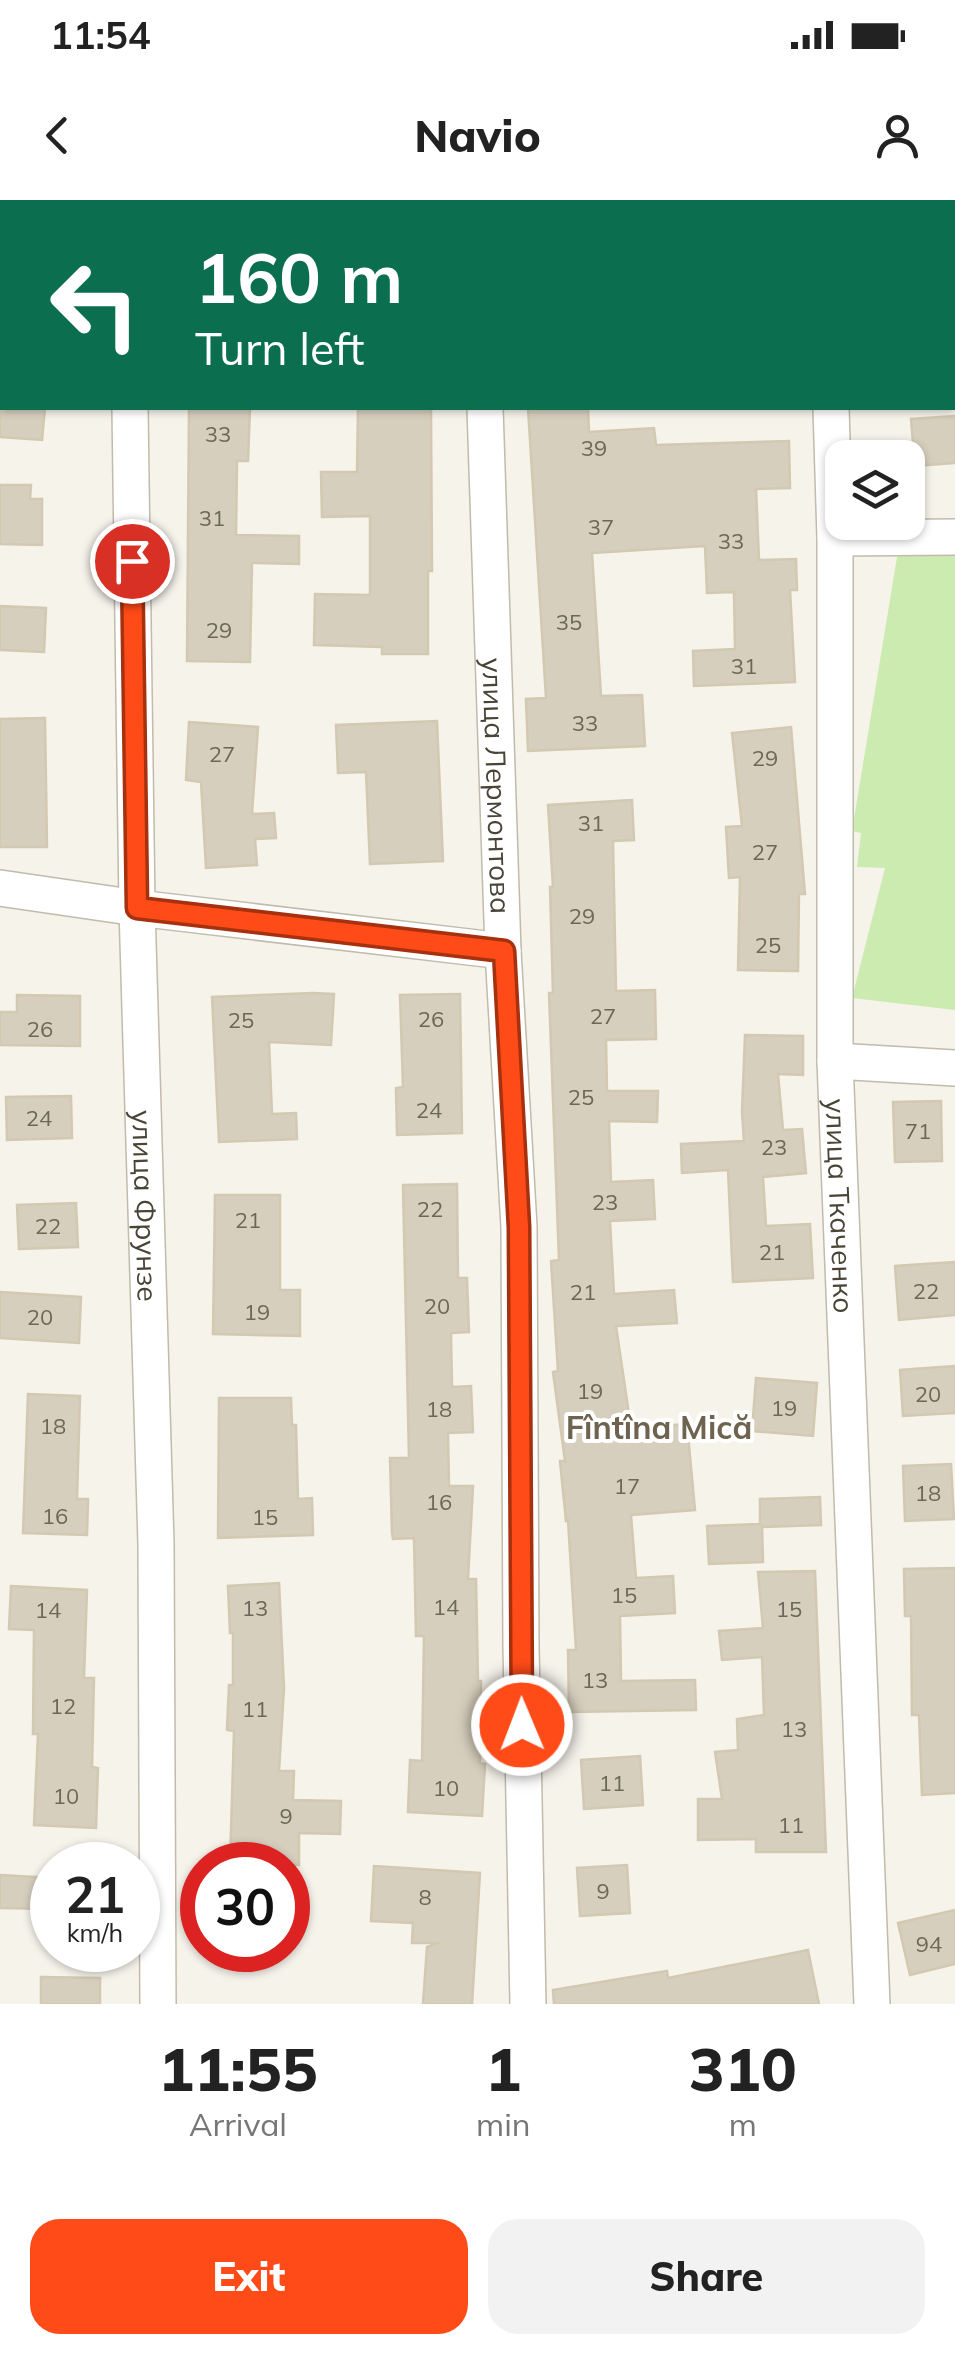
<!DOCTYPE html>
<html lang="en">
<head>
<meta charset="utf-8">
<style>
	:root { --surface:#fff; --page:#f2f2f2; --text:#222; --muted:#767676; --accent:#ff4b17 }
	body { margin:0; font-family:Mulish,sans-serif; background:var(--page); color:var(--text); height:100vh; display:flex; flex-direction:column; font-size:38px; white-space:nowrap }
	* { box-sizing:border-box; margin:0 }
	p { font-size:32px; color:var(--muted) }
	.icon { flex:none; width:55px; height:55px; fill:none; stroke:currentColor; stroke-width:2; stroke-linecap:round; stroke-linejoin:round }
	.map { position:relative; height:1804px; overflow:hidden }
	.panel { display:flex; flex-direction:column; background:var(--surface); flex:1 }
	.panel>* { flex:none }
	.banner { position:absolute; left:0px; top:0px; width:955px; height:210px; box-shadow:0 2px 8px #0004; background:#0b6e4f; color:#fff; overflow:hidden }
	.tools { position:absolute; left:825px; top:240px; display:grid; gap:20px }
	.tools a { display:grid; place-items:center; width:100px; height:100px; border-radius:20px; background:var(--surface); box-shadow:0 2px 8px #0004; font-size:50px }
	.speed { position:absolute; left:30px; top:1642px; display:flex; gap:20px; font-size:50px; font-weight:700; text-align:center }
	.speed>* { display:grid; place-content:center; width:130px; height:130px; border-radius:50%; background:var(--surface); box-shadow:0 2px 8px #0004; line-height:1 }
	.speed small { font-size:25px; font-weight:400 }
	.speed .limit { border:15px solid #d22; background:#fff; color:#111 }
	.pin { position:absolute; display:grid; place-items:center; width:85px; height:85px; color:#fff; margin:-42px; border:5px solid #fff; border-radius:50%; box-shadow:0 2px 10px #0007 }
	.me { position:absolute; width:110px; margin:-55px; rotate:359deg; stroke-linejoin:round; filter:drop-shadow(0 0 8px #0008) }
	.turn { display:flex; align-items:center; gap:35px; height:210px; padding:0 30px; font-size:45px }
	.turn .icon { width:130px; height:130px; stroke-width:2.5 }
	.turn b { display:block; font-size:70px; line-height:85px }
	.eta { display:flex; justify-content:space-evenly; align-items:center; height:170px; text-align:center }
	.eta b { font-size:60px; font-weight:800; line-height:70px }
	.button { display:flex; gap:20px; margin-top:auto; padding:20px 30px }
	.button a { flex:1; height:115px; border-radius:30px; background:var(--accent); color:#fff; font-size:40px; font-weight:800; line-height:115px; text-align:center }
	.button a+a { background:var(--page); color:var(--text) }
	.status { display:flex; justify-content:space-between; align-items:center; height:70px; padding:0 50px; background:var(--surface); direction:ltr }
	.status svg { height:28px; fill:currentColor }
	header { display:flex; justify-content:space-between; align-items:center; height:130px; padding:0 30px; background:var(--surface); font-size:45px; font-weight:800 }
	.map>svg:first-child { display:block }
	.green { fill:#ccebb1 }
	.building { fill:#d7cfbe; stroke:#d3c8b1; stroke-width:2.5 }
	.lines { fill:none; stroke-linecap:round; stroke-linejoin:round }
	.minor-casing { stroke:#c1bbab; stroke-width:38 }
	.minor { stroke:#fff; stroke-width:35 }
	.route-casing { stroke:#a6310f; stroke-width:25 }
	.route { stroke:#ff4b17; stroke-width:18 }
	.labels { text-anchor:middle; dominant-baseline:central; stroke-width:8; stroke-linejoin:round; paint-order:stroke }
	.number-label { font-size:22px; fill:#6d6759 }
	.street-label { font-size:28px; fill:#4a4437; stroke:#fff }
	.quarter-label { font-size:32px; font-weight:bold; fill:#6d634e; stroke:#fff }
</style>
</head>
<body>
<div class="status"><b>11:54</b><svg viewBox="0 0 49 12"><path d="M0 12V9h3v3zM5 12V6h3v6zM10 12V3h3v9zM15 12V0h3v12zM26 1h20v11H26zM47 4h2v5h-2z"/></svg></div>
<header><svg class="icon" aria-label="back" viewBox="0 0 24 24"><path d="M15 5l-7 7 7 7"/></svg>Navio<svg class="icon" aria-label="person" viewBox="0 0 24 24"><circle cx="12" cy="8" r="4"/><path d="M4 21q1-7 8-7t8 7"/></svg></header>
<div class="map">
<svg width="955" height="1804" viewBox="0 0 955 1804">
	<rect width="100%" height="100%" fill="#f5f3ea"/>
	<polygon class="green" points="898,351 955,351 955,810 852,798 885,668 857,667 861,633 852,631"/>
	<g class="building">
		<polygon points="0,208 45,208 42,240 0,237"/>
		<polygon points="189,208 250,208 248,261 237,261 236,335 299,336 299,364 252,363 250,462 187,461"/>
		<polygon points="358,208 431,208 432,371 428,371 428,454 382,454 382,447 314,445 315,394 370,395 370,316 322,317 321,272 357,272"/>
		<polygon points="528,208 588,208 589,232 654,228 656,245 789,241 790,288 756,289 759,360 796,359 797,390 790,390 795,482 694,486 693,451 735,449 734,392 707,393 705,346 592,353 601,496 642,495 645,546 528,551 526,499 546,498"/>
		<polygon points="955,216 955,263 915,266 911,219"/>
		<polygon points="0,285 31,285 30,299 42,299 42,345 0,344"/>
		<polygon points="0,406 46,408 44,452 0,450"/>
		<polygon points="45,518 47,647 0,647 0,519"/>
		<polygon points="437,521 443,661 370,664 366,572 338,573 336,525"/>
		<polygon points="189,522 258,527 252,614 274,613 276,638 255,639 257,665 206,668 201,582 186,580"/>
		<polygon points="791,527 805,694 799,694 798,771 738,770 740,677 729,678 726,627 742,626 732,533"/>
		<polygon points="632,600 634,640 613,641 616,791 655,790 656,839 606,840 607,891 658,891 657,922 609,921 611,982 653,980 655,1019 610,1021 614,1094 674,1090 677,1123 616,1126 631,1228 687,1224 695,1310 631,1315 636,1378 673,1376 675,1413 620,1416 621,1481 695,1480 696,1510 569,1512 568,1450 576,1450 568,1320 566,1321 560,1261 565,1261 553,1172 558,1171 551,1061 559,1060 549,793 553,793 550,687 553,687 548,605"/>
		<polygon points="313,793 334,794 331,845 269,842 272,914 296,913 297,939 219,942 212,797"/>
		<polygon points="460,794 462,933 397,935 396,888 403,887 400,795"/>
		<polygon points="17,795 80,796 80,846 0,845 0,812 17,812"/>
		<polygon points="745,835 803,836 803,875 778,874 783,930 802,929 806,973 763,977 766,1026 810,1024 813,1078 733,1082 728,970 682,973 681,944 744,941 742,912"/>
		<polygon points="71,896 72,938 7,940 6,897"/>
		<polygon points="941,901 942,961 895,962 893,902"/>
		<polygon points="457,984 458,1078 467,1078 469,1132 451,1133 452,1187 471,1186 473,1232 448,1233 449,1286 473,1286 468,1379 476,1379 478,1481 481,1481 480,1563 485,1564 482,1616 408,1612 410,1560 422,1561 424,1436 416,1436 414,1338 393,1339 392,1333 390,1258 409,1258 403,985"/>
		<polygon points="215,995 280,995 280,1090 300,1090 300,1136 213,1134"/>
		<polygon points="76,1003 78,1047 19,1049 17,1005"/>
		<polygon points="955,1062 955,1115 899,1120 895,1066"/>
		<polygon points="0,1092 81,1097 79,1143 0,1138"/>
		<polygon points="955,1166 955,1213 903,1216 900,1170"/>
		<polygon points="756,1178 817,1183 813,1236 752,1231"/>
		<polygon points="28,1194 80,1196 77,1299 88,1299 87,1335 23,1333"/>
		<polygon points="219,1198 291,1198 292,1225 296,1225 298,1299 312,1298 313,1335 218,1338"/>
		<polygon points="951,1264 954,1319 905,1321 903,1266"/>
		<polygon points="820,1297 821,1325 762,1327 763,1362 709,1364 707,1326 760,1324 760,1299"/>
		<polygon points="955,1368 955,1593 922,1595 919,1515 912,1515 911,1416 905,1416 904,1369"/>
		<polygon points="815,1371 826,1652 756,1652 756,1639 698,1640 698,1599 722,1599 715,1552 738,1550 737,1519 764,1515 762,1457 722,1460 719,1431 763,1428 758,1372"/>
		<polygon points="279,1383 284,1488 279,1571 294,1571 293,1600 341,1601 340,1634 299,1633 299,1665 230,1665 234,1531 227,1530 229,1485 233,1485 233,1433 230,1433 228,1386"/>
		<polygon points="11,1386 87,1390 84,1478 94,1478 92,1567 98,1568 96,1628 34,1625 38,1534 33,1534 34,1430 9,1429"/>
		<polygon points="640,1556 643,1605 584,1609 581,1560"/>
		<polygon points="627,1665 630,1713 580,1716 577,1668"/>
		<polygon points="374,1666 480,1673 472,1804 423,1804 427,1747 439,1743 412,1743 413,1723 371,1721"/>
		<polygon points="0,1675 52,1678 52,1709 0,1708"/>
		<polygon points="955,1710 955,1764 910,1775 898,1723"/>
		<polygon points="808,1750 819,1804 554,1804 553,1790 667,1771 668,1778"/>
		<polygon points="41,1777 100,1778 100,1804 41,1804"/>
	</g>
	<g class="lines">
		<defs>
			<g id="minor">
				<polyline points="127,0 127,2"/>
				<polyline points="479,0 479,2"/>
				<polyline points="823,0 823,2"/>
				<path id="s1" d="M130,208l7,500 19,636 2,460"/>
				<path id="s2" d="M485,208l18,543 16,276 2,419 7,358"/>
				<path id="s3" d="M831,208l4,130v523l37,943"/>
				<polyline points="835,338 955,337"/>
				<polyline points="0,688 137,708 503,751"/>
				<polyline points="835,861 955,868"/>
			</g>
		</defs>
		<use href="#minor" class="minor-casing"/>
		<use href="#minor" class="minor"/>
	</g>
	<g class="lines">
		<defs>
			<polyline id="route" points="132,361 137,708 504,751 519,1027 522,1525"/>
		</defs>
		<use href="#route" class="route-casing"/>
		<use href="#route" class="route"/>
	</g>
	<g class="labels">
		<g class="number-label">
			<text x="218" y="234">33</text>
			<text x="594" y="248">39</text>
			<text x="212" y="318">31</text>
			<text x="601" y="327">37</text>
			<text x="731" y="341">33</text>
			<text x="569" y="422">35</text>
			<text x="219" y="430">29</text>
			<text x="744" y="466">31</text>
			<text x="585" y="523">33</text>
			<text x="222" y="554">27</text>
			<text x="765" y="558">29</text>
			<text x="591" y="623">31</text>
			<text x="765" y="652">27</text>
			<text x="582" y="716">29</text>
			<text x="768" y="745">25</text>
			<text x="603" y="816">27</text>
			<text x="431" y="819">26</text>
			<text x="241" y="820">25</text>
			<text x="40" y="829">26</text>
			<text x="581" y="897">25</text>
			<text x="429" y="910">24</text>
			<text x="39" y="918">24</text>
			<text x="918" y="931">71</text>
			<text x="774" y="947">23</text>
			<text x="605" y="1002">23</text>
			<text x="430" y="1009">22</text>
			<text x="248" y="1020">21</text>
			<text x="48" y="1026">22</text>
			<text x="772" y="1052">21</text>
			<text x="926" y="1091">22</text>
			<text x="583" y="1092">21</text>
			<text x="437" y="1106">20</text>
			<text x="257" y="1112">19</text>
			<text x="40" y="1117">20</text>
			<text x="590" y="1191">19</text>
			<text x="928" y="1194">20</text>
			<text x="784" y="1208">19</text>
			<text x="439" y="1209">18</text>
			<text x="53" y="1226">18</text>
			<text x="627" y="1286">17</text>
			<text x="928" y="1293">18</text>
			<text x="439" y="1302">16</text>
			<text x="55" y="1316">16</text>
			<text x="265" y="1317">15</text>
			<text x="624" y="1395">15</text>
			<text x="446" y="1407">14</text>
			<text x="255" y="1408">13</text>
			<text x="789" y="1409">15</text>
			<text x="48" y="1410">14</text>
			<text x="595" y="1480">13</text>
			<text x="63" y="1506">12</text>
			<text x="255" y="1509">11</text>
			<text x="794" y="1529">13</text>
			<text x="612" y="1583">11</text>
			<text x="446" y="1588">10</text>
			<text x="66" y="1596">10</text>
			<text x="286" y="1616">9</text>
			<text x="791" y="1625">11</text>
			<text x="603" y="1691">9</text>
			<text x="425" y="1697">8</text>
			<text x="929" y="1744">94</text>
		</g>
		<g class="street-label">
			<text stroke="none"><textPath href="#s2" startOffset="378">улица Лермонтова</textPath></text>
			<text stroke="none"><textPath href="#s1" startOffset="798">улица Фрунзе</textPath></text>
			<text stroke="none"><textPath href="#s3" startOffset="798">улица Ткаченко</textPath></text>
		</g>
		<g class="quarter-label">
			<text x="659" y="1227">Fîntîna Mică</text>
		</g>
	</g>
</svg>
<div class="tools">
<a><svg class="icon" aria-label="layers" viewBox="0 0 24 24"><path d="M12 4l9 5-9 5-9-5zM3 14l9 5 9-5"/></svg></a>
</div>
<div class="speed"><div>21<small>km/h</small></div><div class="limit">30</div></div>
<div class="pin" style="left:132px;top:361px;background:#d93025"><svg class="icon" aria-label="arrive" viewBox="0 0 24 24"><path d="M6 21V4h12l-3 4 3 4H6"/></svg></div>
<svg class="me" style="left:522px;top:1525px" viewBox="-20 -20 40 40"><circle r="17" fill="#ff4b17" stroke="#fff" stroke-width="3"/><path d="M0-11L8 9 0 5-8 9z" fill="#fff"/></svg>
<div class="banner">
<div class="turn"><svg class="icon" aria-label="left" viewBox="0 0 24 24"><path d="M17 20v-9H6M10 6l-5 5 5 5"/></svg><div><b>160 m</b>Turn left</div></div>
</div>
</div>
<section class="panel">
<div class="eta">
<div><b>11:55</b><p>Arrival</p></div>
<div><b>1</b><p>min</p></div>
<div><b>310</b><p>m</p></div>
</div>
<div class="button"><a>Exit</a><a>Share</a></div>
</section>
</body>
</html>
